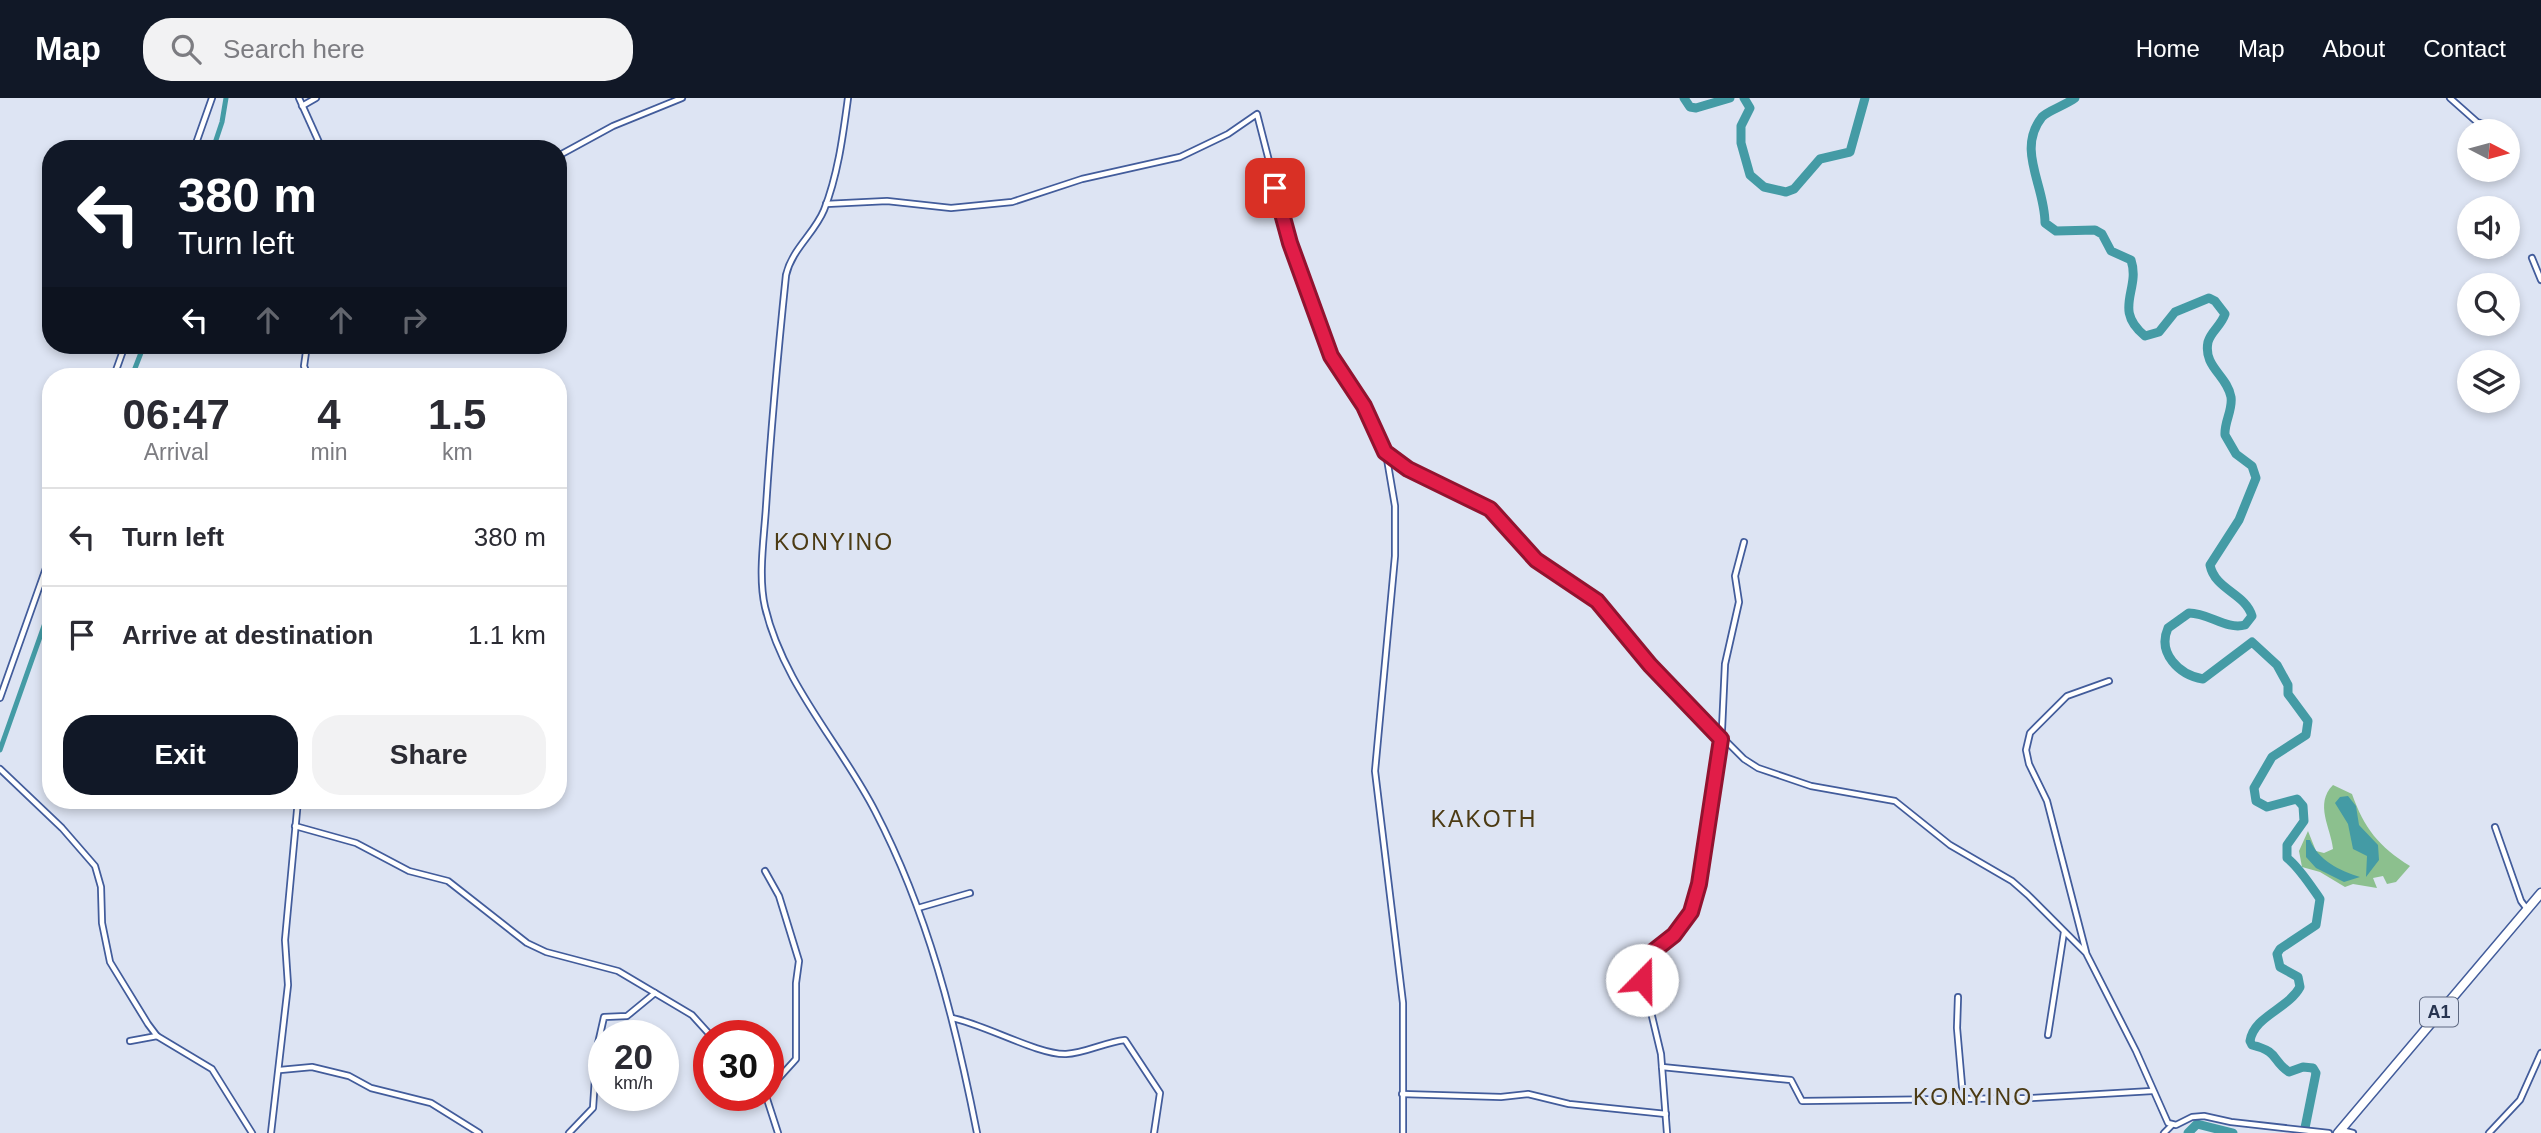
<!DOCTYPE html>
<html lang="en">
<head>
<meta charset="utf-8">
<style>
	:root { --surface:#fff; --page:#f2f2f3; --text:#2b2b33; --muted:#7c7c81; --line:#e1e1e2; --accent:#111827 }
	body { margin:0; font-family:Helvetica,sans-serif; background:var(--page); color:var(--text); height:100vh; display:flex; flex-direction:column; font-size:26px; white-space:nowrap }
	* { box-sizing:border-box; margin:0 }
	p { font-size:23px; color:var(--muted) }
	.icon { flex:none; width:38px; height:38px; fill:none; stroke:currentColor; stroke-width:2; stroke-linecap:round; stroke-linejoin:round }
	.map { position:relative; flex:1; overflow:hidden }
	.details { position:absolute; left:42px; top:270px; width:525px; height:441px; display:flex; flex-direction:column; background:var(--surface); border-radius:28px; box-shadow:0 4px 10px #0003 }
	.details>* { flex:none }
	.banner { position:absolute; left:42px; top:42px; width:525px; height:214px; border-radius:28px; box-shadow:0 4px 10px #0003; background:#111827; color:#fff; overflow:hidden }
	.needle { width:46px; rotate:96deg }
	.controls { position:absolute; left:2457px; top:21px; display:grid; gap:14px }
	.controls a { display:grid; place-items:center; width:63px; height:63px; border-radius:50%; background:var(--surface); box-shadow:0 4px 10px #0003; font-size:35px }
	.speed { position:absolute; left:588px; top:922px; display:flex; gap:14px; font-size:35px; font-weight:700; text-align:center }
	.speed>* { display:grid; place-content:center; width:91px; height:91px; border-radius:50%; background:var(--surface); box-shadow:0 4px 10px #0003; line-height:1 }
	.speed small { font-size:18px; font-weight:400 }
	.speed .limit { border:10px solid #d22; background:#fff; color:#111 }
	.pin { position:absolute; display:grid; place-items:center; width:60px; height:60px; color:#fff; margin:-30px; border-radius:14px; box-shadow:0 4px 10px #0006 }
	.me { position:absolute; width:77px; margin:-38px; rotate:22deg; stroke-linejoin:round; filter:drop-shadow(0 0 5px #0008) }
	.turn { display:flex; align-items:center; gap:24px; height:147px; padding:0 21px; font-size:32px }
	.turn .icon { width:91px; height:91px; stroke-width:2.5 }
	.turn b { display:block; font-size:49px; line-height:60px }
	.lanes { display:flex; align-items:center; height:66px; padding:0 21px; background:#0003; justify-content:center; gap:35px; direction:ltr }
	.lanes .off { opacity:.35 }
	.eta { display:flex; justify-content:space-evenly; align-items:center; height:119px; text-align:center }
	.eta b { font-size:42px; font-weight:800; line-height:49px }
	.button { display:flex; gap:14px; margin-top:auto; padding:14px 21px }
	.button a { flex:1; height:80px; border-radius:28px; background:var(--accent); color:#fff; font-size:28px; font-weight:800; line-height:80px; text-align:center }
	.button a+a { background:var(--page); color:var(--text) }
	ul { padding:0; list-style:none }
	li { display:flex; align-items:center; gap:21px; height:98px; padding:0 21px; border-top:2px solid var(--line) }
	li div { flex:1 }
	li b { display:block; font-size:26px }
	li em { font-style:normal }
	header { display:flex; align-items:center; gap:42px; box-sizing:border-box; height:98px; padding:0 35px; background:var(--accent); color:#fff }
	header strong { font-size:33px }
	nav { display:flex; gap:38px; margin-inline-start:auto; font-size:24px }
	.search { width:490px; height:63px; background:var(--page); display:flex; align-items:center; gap:18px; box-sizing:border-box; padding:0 24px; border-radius:28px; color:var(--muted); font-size:26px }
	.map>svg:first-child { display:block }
	.green { fill:#8cc08e }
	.water { fill:#449ba5 }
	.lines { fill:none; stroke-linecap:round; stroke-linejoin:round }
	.canal { stroke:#449ba5; stroke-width:5 }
	.river { stroke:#449ba5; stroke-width:9 }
	.street-casing { stroke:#425c9b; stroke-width:8 }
	.highway-casing { stroke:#425c9b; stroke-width:11 }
	.street { stroke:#fff; stroke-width:4.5 }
	.highway { stroke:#fff; stroke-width:8 }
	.route-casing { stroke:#92132f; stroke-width:18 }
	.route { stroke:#e11d48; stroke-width:12 }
	.labels { text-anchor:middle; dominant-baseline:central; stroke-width:6; stroke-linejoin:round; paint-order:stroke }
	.shield { fill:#dde4f3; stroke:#5e6981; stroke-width:2 }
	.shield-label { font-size:18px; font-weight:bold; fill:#273450 }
	.quarter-label { font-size:23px; letter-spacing:2px; fill:#4c3b14; stroke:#dde4f3 }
</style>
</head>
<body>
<header>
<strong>Map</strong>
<div class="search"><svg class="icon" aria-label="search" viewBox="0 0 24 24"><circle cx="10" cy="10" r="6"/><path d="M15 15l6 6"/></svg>Search here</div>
<nav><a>Home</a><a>Map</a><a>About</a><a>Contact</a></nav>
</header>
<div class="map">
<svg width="2541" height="1035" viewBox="0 0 2541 1035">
	<rect width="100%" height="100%" fill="#dde4f3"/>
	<path class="green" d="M2333,687l19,9c12,34 27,53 58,72l-14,16 -9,2 -4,-8 -10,2 4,10 -24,-4 -8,3 -25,-15 -18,-5 -3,-16 9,-20 8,20 8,2 9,-4c-2,-21 -19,-45 0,-64z"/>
	<g class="water">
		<polygon points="2348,698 2356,708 2359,727 2378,747 2379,762 2366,779 2367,758 2353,751 2348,726 2335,705 2340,699"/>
		<path d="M2306,742h4c8,20 30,31 50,37l-16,5 -28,-14 -10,-11z"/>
	</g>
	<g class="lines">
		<g class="canal">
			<polyline points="213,51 222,24 226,0"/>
			<polyline points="132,278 144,247"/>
			<polyline points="0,652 51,508"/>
		</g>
		<g class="river">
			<polyline points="1684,0 1690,9 1696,10 1730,0"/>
			<polyline points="1744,0 1750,10 1741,28 1741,45 1750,77 1764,89 1786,94 1794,91 1820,61 1850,54 1865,0"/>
			<path d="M2075,0c-9,7 -28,13 -33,19 -26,33 3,68 3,106l11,8 39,-1 7,4 9,17 20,9c10,30 -19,49 14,76l14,-4 16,-20 34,-14 6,3 10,13c-4,12 -14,17 -17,28 -5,25 19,33 23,55 2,13 -7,25 -6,38l11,19 16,12 4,12 -17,42 -29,45c5,25 35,28 42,51l-7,9c-19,5 -36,-12 -56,-12l-21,15c-11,25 11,47 35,51l49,-37 25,23 11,20v9l20,27 -2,14 -34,22 -18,31 2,13 11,6 30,-8 6,7 1,15 -17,24v13c12,9 24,28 33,41l-4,26 -36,24 -3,5 3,13 18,10 2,10c-12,22 -46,29 -50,54l2,4c28,7 19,15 37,27l14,-5 10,1 3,5 -12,60"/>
			<polyline points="2188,1035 2197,1026 2233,1035"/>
		</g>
		<defs>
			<g id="street">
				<polyline points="299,0 322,51"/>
				<path d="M848,0c-5,37 -10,77 -24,112 -10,24 -32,39 -38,65 -8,77 -15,154 -20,232 -2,32 -8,69 -1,100 18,77 75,136 110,204 53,102 80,210 102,322"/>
				<polyline points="2450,0 2477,24 2495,29"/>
				<polyline points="302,8 316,0"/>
				<polyline points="194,51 212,0"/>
				<polyline points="558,58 613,28 682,0"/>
				<polyline points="826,106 887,103 951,110 1012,104 1082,81 1180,59 1228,36 1257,16 1290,145 1320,231 1331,258 1364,308 1385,354 1408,371 1490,411 1536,462 1597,503 1650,567 1744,661 1758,670 1811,688 1895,703 1950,747 2012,783 2028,797 2086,855 2136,953 2168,1025 2176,1027 2192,1019 2204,1018 2231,1024 2329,1035"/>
				<polyline points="2532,160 2541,182"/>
				<polyline points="114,278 125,247"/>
				<polyline points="308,278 304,268 306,254 314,247"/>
				<polyline points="1386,355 1395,408 1395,458 1375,673 1403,905 1403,1035"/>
				<polyline points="0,600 51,456"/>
				<polyline points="0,671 62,730 95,768 101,789 102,825 110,864 148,926 157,938 212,971 252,1035"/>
				<polyline points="295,728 356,745 409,773 448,783 527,845 546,854 618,873 692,917 711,938"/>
				<polyline points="2495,729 2521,803 2527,811"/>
				<polyline points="765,773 779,798 799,863 796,885 796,961 768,992"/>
				<polyline points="918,810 970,795"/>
				<polyline points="2086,854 2047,703 2029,666 2026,652 2030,635 2067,598 2109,583"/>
				<polyline points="1958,899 1957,930 1963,999"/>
				<path d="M952,920c32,6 86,37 114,36 20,-1 39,-12 59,-14l35,53 -6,40"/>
				<polyline points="2048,937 2064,834"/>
				<polyline points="130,943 157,938"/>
				<polyline points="1662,969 1791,982 1802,1003 2031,1000 2152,993"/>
				<polyline points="280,972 312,969 349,978 371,990 431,1005 479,1035"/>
				<polyline points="1402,996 1501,999 1528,996 1569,1006 1666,1016"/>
				<polyline points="766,998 778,1035"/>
				<polyline points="2341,1032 2353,1035"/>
				<polyline points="271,1035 288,887 285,842 298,702"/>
				<polyline points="569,1035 593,1010 597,950 604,919 627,918 655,895"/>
				<polyline points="1667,1035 1661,956 1640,868 1645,859 1682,828 1691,814 1699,786 1722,631 1725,566 1739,504 1735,478 1744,444"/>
				<polyline points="2164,1035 2172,1027"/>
				<polyline points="2489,1035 2520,1002 2541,955"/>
			</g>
			<polyline id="highway" points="2338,1035 2541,795"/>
		</defs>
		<use href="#street" class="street-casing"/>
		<use href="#highway" class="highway-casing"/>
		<use href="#street" class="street"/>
		<use href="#highway" class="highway"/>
	</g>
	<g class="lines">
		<defs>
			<polyline id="route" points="1275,90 1290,145 1331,258 1364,308 1385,354 1408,371 1490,411 1536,462 1597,503 1650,567 1721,641 1699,786 1691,814 1674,837 1641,863 1642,882"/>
		</defs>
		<use href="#route" class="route-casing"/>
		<use href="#route" class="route"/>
	</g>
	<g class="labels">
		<rect class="shield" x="2420" y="899.5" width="38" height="29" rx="5"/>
		<g class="shield-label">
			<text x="2439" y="914">A1</text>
		</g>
		<g class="quarter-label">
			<text x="834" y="444">KONYINO</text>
			<text x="1484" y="721">KAKOTH</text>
			<text x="1973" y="999">KONYINO</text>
		</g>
	</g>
</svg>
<div class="controls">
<a><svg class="needle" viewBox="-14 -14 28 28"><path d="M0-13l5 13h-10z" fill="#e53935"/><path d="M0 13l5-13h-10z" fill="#7c7c81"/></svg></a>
<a><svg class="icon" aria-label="sound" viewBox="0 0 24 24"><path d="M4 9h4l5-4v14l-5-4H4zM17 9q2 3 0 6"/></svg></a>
<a><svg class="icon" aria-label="search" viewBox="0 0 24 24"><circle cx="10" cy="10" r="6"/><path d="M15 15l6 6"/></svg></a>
<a><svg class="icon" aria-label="layers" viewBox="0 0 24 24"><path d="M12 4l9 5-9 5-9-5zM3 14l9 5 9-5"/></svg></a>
</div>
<div class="speed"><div>20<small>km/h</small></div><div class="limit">30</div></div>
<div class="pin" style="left:1275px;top:90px;background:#d93025"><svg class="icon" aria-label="arrive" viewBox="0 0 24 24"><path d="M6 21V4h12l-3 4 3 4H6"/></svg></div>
<svg class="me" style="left:1642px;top:882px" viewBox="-20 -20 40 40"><circle r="19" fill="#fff"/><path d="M0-13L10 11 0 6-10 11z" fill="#e11d48"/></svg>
<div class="banner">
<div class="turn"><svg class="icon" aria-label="left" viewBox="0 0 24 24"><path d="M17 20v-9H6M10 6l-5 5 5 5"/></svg><div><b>380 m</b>Turn left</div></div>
<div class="lanes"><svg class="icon" aria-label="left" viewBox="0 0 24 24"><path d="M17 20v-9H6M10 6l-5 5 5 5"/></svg><svg class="icon off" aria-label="ahead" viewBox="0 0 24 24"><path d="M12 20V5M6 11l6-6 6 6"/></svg><svg class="icon off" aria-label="ahead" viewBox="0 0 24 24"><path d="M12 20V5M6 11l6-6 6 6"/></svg><svg class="icon off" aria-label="right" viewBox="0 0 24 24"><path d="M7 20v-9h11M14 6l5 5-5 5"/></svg></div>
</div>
<section class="details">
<div class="eta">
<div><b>06:47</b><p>Arrival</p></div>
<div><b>4</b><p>min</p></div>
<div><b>1.5</b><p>km</p></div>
</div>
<ul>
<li><svg class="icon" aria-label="left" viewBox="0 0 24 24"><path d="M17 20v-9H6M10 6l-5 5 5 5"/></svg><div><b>Turn left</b></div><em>380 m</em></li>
<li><svg class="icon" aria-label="arrive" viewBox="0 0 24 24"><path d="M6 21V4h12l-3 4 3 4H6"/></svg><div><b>Arrive at destination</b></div><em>1.1 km</em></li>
</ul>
<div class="button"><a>Exit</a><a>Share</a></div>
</section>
</div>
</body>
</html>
